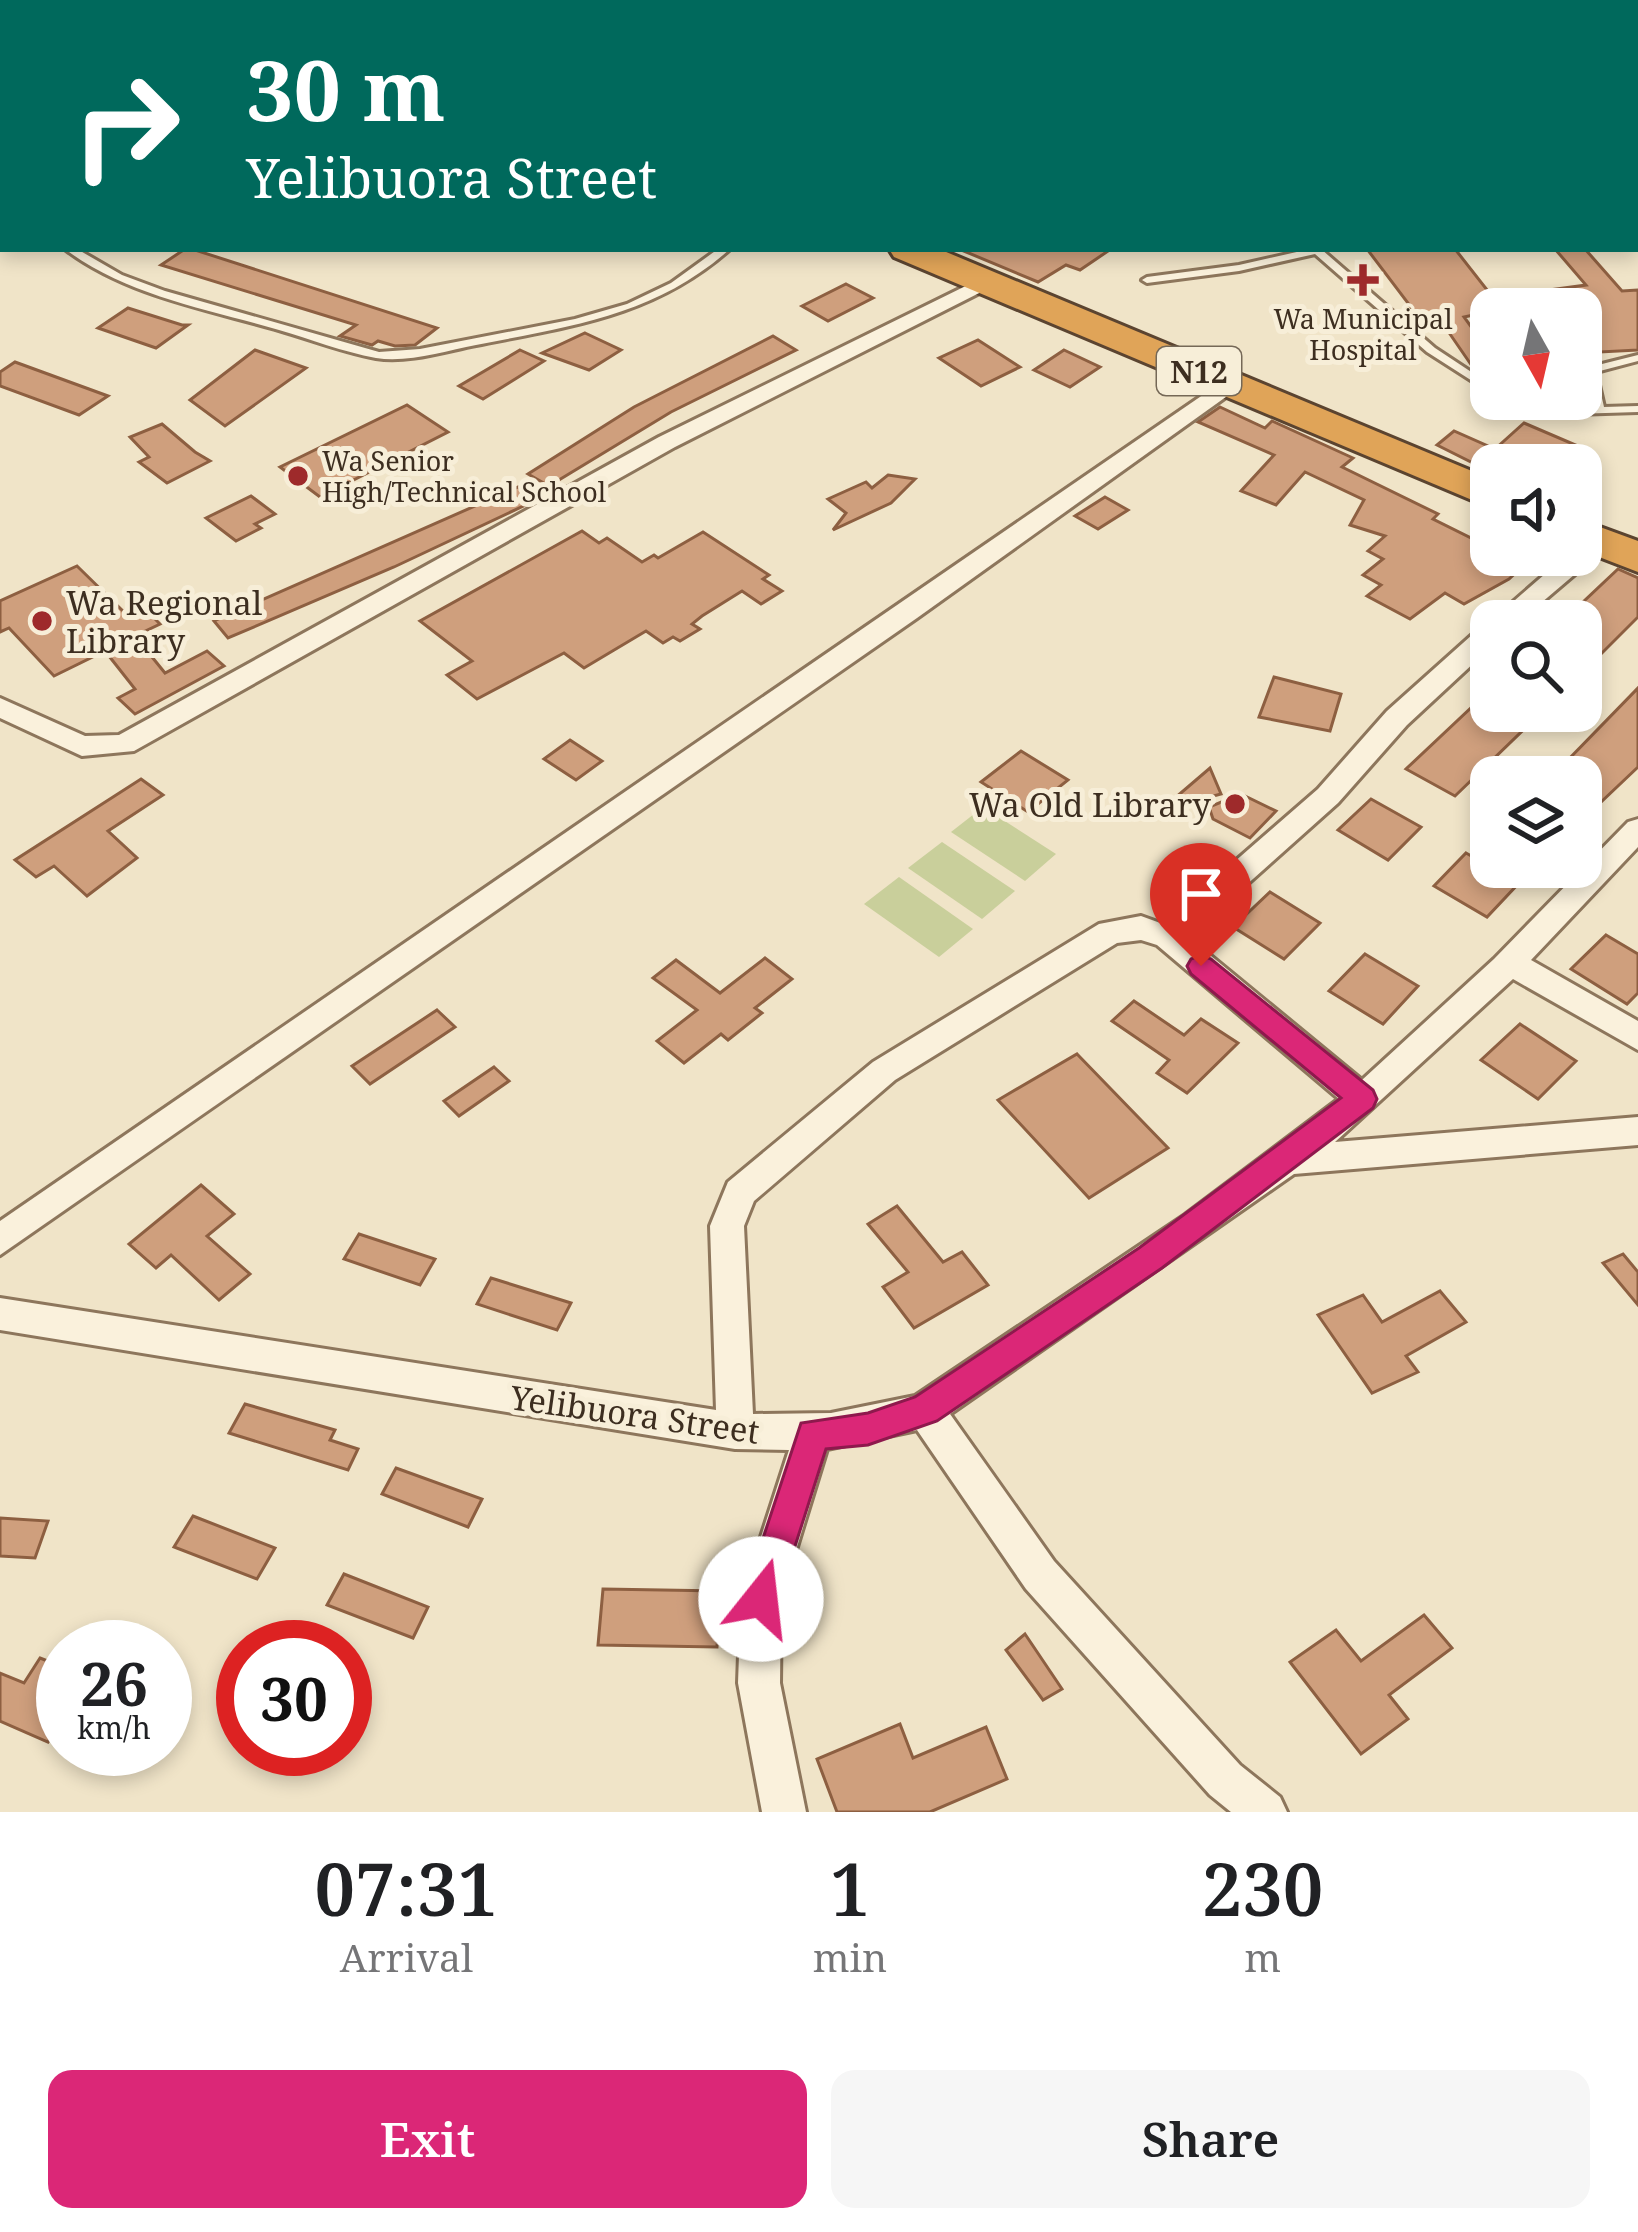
<!DOCTYPE html>
<html lang="en">
<head>
<meta charset="utf-8">
<style>
	:root { --surface:#fff; --page:#f6f6f6; --text:#202124; --muted:#757577; --accent:#db2777 }
	body { margin:0; font-family:"Noto Serif",serif; background:var(--page); color:var(--text); height:100vh; display:flex; flex-direction:column; font-size:45px; white-space:nowrap }
	* { box-sizing:border-box; margin:0 }
	p { font-size:39px; color:var(--muted) }
	.icon { flex:none; width:66px; height:66px; fill:none; stroke:currentColor; stroke-width:2; stroke-linecap:round; stroke-linejoin:round }
	.map { position:relative; height:1812px; overflow:hidden }
	.details { display:flex; flex-direction:column; background:var(--surface); flex:1 }
	.details>* { flex:none }
	.banner { position:absolute; left:0px; top:0px; width:1638px; height:252px; box-shadow:0 6px 18px #0003; background:#00695c; color:#fff; overflow:hidden }
	.needle { width:78px; rotate:172deg }
	.tools { position:absolute; left:1470px; top:288px; display:grid; gap:24px }
	.tools a { display:grid; place-items:center; width:132px; height:132px; border-radius:24px; background:var(--surface); box-shadow:0 6px 18px #0003; font-size:60px }
	.speed { position:absolute; left:36px; top:1620px; display:flex; gap:24px; font-size:60px; font-weight:700; text-align:center }
	.speed>* { display:grid; place-content:center; width:156px; height:156px; border-radius:50%; background:var(--surface); box-shadow:0 6px 18px #0003; line-height:1 }
	.speed small { font-size:30px; font-weight:400 }
	.speed .limit { border:18px solid #d22; background:#fff; color:#111 }
	.pin { position:absolute; display:grid; place-items:center; width:102px; height:102px; color:#fff; margin:-123px -51px; border-radius:50% 50% 50% 0; rotate:-45deg; box-shadow:0 0 12px #0007 }
	.pin .icon { rotate:45deg }
	.me { position:absolute; width:132px; margin:-66px; rotate:16deg; stroke-linejoin:round; filter:drop-shadow(0 0 9px #0008) }
	.turn { display:flex; align-items:center; gap:42px; height:252px; padding:0 48px; font-size:54px }
	.turn .icon { width:156px; height:156px; stroke-width:2.5 }
	.turn b { display:block; font-size:84px; line-height:102px }
	.eta { display:flex; justify-content:space-evenly; align-items:center; height:204px; text-align:center }
	.eta b { font-size:72px; font-weight:600; line-height:84px }
	.action { display:flex; gap:24px; margin-top:auto; padding:24px 48px }
	.action a { flex:1; height:138px; border-radius:24px; background:var(--accent); color:#fff; font-size:48px; font-weight:600; line-height:138px; text-align:center }
	.action a+a { background:var(--page); color:var(--text) }
	.map>svg:first-child { display:block }
	.green { fill:#c9cf9b }
	.building { fill:#cf9f7d; stroke:#8d5f41; stroke-width:3 }
	.lines { fill:none; stroke-linecap:round; stroke-linejoin:round }
	.lane-casing { stroke:#8d765c; stroke-width:6 }
	.street-casing { stroke:#8d765c; stroke-width:6 }
	.highway-casing { stroke:#5b4430; stroke-width:6 }
	.path { stroke:#8d765c; stroke-width:3; stroke-dasharray:6 4.5; stroke-linecap:butt }
	.lane { fill:#faf1dc; fill-rule:evenodd }
	.street { fill:#faf1dc; fill-rule:evenodd }
	.highway { fill:#e0a458; fill-rule:evenodd }
	.route { fill:#db2777; stroke:#8e194d; stroke-width:3 }
	.poi-dot { fill:#9e2a2b; stroke:#f7eed8; stroke-width:4.5 }
	.labels { text-anchor:middle; dominant-baseline:central; stroke-width:10; stroke-linejoin:round; paint-order:stroke }
	.far-poi-label { font-size:27px; fill:#3d2e20; stroke:#f7eed8 }
	.shield { fill:#f7eed8; stroke:#756857; stroke-width:3 }
	.shield-label { font-size:30px; font-weight:bold; fill:#3d2e20 }
	.poi-label { font-size:33px; fill:#3d2e20; stroke:#f7eed8; text-anchor:start }
	.street-label { font-size:33px; fill:#3d2e20; stroke:#f7eed8 }
</style>
</head>
<body>
<div class="map">
<svg width="1638" height="1812" viewBox="0 0 1638 1812">
	<rect width="100%" height="100%" fill="#f0e4c8"/>
	<g class="green">
		<polygon points="983,807 1056,854 1025,881 951,832"/>
		<polygon points="942,842 1015,891 982,919 908,868"/>
		<polygon points="899,877 973,929 939,957 864,904"/>
	</g>
	<g class="building">
		<polygon points="185,249 192,249 437,328 415,345 395,346 378,341 372,345 340,336 356,325 161,265"/>
		<polygon points="959,249 1111,249 1080,270 1066,265 1038,282"/>
		<polygon points="1367,249 1455,249 1502,309 1464,317 1491,354 1491,364 1472,366 1441,321 1423,323"/>
		<polygon points="1555,249 1585,249 1622,291 1638,290 1638,350 1581,353 1581,309 1565,309 1548,290 1586,285"/>
		<polygon points="846,284 873,298 828,321 802,306"/>
		<polygon points="128,308 182,325 188,325 156,348 98,328"/>
		<polygon points="585,333 621,350 589,370 542,353"/>
		<polygon points="773,336 796,350 671,412 549,486 528,474 634,407"/>
		<polygon points="978,340 1020,367 981,386 939,358"/>
		<polygon points="255,350 306,368 225,426 190,400"/>
		<polygon points="520,350 544,361 483,399 459,386"/>
		<polygon points="1064,350 1100,367 1070,387 1034,370"/>
		<polygon points="15,362 108,396 79,415 0,386 0,372"/>
		<polygon points="407,405 448,432 320,497 280,467"/>
		<polygon points="1220,407 1265,428 1272,421 1353,458 1342,467 1438,514 1433,519 1491,548 1491,555 1535,555 1509,579 1464,604 1445,593 1410,619 1367,596 1381,585 1363,575 1383,559 1368,551 1385,536 1350,525 1364,500 1305,472 1276,505 1241,491 1274,455 1198,422"/>
		<polygon points="1524,423 1578,446 1560,465 1491,465 1491,472 1437,445 1454,431 1495,449"/>
		<polygon points="162,424 195,452 210,461 167,483 139,462 149,457 130,437"/>
		<polygon points="888,475 915,479 891,503 833,530 846,513 828,499 866,482 872,488"/>
		<polygon points="518,487 534,501 394,567 228,638 214,621"/>
		<polygon points="251,496 275,514 255,524 261,528 236,541 206,518"/>
		<polygon points="1105,497 1128,510 1098,529 1075,516"/>
		<polygon points="582,531 599,543 607,538 642,562 654,555 658,558 703,532 769,575 763,579 782,591 761,604 742,591 702,616 692,624 700,629 680,641 673,637 663,643 646,631 584,668 564,653 477,699 447,675 472,661 420,621"/>
		<polygon points="77,566 125,613 141,605 160,624 135,636 165,673 207,651 224,666 135,714 118,698 135,689 105,651 54,676 9,628 0,632 0,601"/>
		<polygon points="1618,569 1638,578 1638,617 1581,674 1581,604"/>
		<polygon points="1274,677 1341,694 1330,731 1259,717"/>
		<polygon points="1638,688 1638,767 1581,821 1581,773 1564,764"/>
		<polygon points="1491,689 1491,711 1543,711 1455,796 1406,769"/>
		<polygon points="570,740 602,761 576,780 544,759"/>
		<polygon points="1021,751 1068,780 1028,812 981,782"/>
		<polygon points="1210,768 1221,794 1161,810"/>
		<polygon points="141,779 163,795 108,831 137,858 87,896 54,866 36,877 15,860"/>
		<polygon points="1241,794 1276,811 1250,838 1213,819 1209,807"/>
		<polygon points="1371,799 1421,827 1388,860 1338,830"/>
		<polygon points="1466,853 1519,883 1487,917 1434,886"/>
		<polygon points="1270,892 1320,923 1284,959 1233,927"/>
		<polygon points="1606,935 1638,954 1638,993 1627,1004 1571,969"/>
		<polygon points="1365,954 1418,986 1383,1024 1329,991"/>
		<polygon points="765,958 792,979 755,1008 762,1013 728,1040 721,1034 684,1063 657,1041 697,1010 653,978 676,960 720,993"/>
		<polygon points="1134,1001 1184,1035 1201,1019 1238,1043 1187,1093 1157,1073 1169,1060 1112,1021"/>
		<polygon points="437,1010 455,1027 370,1084 352,1066"/>
		<polygon points="1520,1024 1576,1061 1538,1099 1481,1060"/>
		<polygon points="1077,1054 1168,1148 1089,1198 998,1100"/>
		<polygon points="494,1067 509,1081 459,1116 444,1101"/>
		<polygon points="201,1185 234,1214 207,1236 250,1274 219,1300 171,1255 156,1268 129,1244"/>
		<polygon points="897,1206 943,1262 962,1252 988,1285 914,1328 883,1287 908,1272 868,1224"/>
		<polygon points="359,1234 435,1259 420,1285 344,1259"/>
		<polygon points="1623,1254 1638,1272 1638,1305 1603,1263"/>
		<polygon points="491,1278 571,1303 557,1330 477,1304"/>
		<polygon points="1440,1291 1466,1322 1406,1356 1418,1372 1372,1393 1318,1315 1363,1295 1382,1322"/>
		<polygon points="245,1404 335,1430 330,1440 358,1449 348,1470 229,1433"/>
		<polygon points="396,1468 482,1499 468,1527 382,1494"/>
		<polygon points="193,1516 275,1548 257,1579 174,1547"/>
		<polygon points="0,1518 48,1521 35,1558 0,1556"/>
		<polygon points="344,1574 428,1607 413,1638 327,1605"/>
		<polygon points="603,1589 720,1591 717,1647 598,1645"/>
		<polygon points="1424,1615 1452,1648 1389,1695 1408,1719 1361,1754 1290,1662 1336,1630 1361,1661"/>
		<polygon points="1025,1634 1062,1689 1043,1700 1006,1650"/>
		<polygon points="40,1658 63,1667 49,1694 63,1700 63,1718 48,1742 0,1721 0,1673 24,1683"/>
		<polygon points="900,1724 913,1758 986,1727 1007,1779 930,1812 837,1812 817,1759"/>
	</g>
	<g class="lines">
		<defs>
			<g id="lane">
				<polygon points="1635,83 1638,84 1638,90 1635,89"/>
				<rect x="1635" y="160" width="3" height="6"/>
				<rect x="0" y="211" width="3" height="6"/>
				<path d="M65,249h12l45,26 43,16 214,61 41,-3 155,-30 52,-15 44,-21 47,-34h12c-75,67 -159,77 -254,96 -31,6 -68,18 -100,13 -33,-6 -66,-19 -97,-28 -72,-21 -154,-35 -214,-81z"/>
				<polygon points="1310,249 1321,249 1435,348 1491,385 1491,393 1427,352 1315,254 1239,271 1147,283 1142,280 1147,277 1239,265"/>
				<path d="M1638,355v6l-42,11 8,35 34,-1v6l-65,2 -62,-12 -6,-3c30,0 58,9 87,8l-8,-37 2,-2z"/>
			</g>
			<g id="street">
				<polygon points="733,0 752,0 754,3 735,3"/>
				<polygon points="986,276 996,282 993,286 675,447 134,751 82,756 0,718 0,698 85,736 119,735 659,437"/>
				<polygon points="1229,377 1240,384 1237,389 917,618 0,1255 0,1221"/>
				<polygon points="1599,533 1611,541 1608,546 1520,621 1491,621 1567,555 1581,555 1581,543"/>
				<path d="M1491,623v24l-84,78 -69,78 -150,134 174,143 132,-121 134,-137 10,-3v28l-107,113 107,61v29l-125,-71 -178,163 303,-25v28l-344,29 -344,240 104,147 186,204 40,32 7,15h-56l-21,-17 -184,-206 -109,-159 -90,19 -46,150 -1,84 26,129h-44l-24,-129 3,-84 48,-149 -54,-1 -735,-119v-32l716,112 -6,-184 18,-44 145,-120 226,-138 42,-8 22,8 155,-135 69,-78 95,-85zM1141,940l16,5 182,154 -154,116 -270,181 -84,17 -78,1 -9,-188 10,-25 141,-121 222,-137z"/>
			</g>
			<g id="highway">
				<polygon points="291,0 326,0 328,3 293,3"/>
				<polygon points="889,249 939,249 1491,479 1491,508 894,257"/>
				<polygon points="1581,520 1638,541 1638,572 1581,550"/>
			</g>
		</defs>
		<use href="#lane" class="lane-casing"/>
		<use href="#street" class="street-casing"/>
		<use href="#highway" class="highway-casing"/>
		<polyline class="path" points="1542,301 1554,300"/>
		<use href="#lane" class="lane"/>
		<use href="#street" class="street"/>
		<use href="#highway" class="highway"/>
	</g>
	<polygon class="route" points="1201,955 1211,959 1373,1090 1377,1099 1373,1108 1162,1268 937,1421 868,1445 826,1449 774,1612 761,1617 748,1612 743,1599 801,1423 868,1413 915,1397 1139,1248 1341,1098 1191,974 1187,966 1191,959"/>
	<g class="poi-dot">
		<path d="M1357 262h12v12h12v12h-12v12h-12v-12h-12v-12h12z"/>
		<circle cx="298" cy="476" r="12"/>
		<circle cx="42" cy="621" r="12"/>
		<circle cx="1235" cy="804" r="12"/>
	</g>
	<g class="labels">
		<g class="far-poi-label">
			<text x="1363" y="318">Wa Municipal<tspan x="1363" dy="31">Hospital</tspan></text>
			<text x="322" y="460" text-anchor="start">Wa Senior<tspan x="322" dy="31">High/Technical School</tspan></text>
		</g>
		<rect class="shield" x="1157" y="347" width="84" height="48" rx="9"/>
		<g class="shield-label">
			<text x="1199" y="371">N12</text>
		</g>
		<g class="poi-label">
			<text x="66" y="602">Wa Regional<tspan x="66" dy="38">Library</tspan></text>
			<text x="1211" y="804" text-anchor="end">Wa Old Library</text>
		</g>
		<g class="street-label">
			<text transform="translate(635 1414) rotate(8)">Yelibuora Street</text>
		</g>
	</g>
</svg>
<div class="tools">
<a><svg class="needle" viewBox="-14 -14 28 28"><path d="M0-13l5 13h-10z" fill="#e53935"/><path d="M0 13l5-13h-10z" fill="#757577"/></svg></a>
<a><svg class="icon" aria-label="sound" viewBox="0 0 24 24"><path d="M4 9h4l5-4v14l-5-4H4zM17 9q2 3 0 6"/></svg></a>
<a><svg class="icon" aria-label="search" viewBox="0 0 24 24"><circle cx="10" cy="10" r="6"/><path d="M15 15l6 6"/></svg></a>
<a><svg class="icon" aria-label="layers" viewBox="0 0 24 24"><path d="M12 4l9 5-9 5-9-5zM3 14l9 5 9-5"/></svg></a>
</div>
<div class="speed"><div>26<small>km/h</small></div><div class="limit">30</div></div>
<div class="pin" style="left:1201px;top:966px;background:#d93025"><svg class="icon" aria-label="arrive" viewBox="0 0 24 24"><path d="M6 21V4h12l-3 4 3 4H6"/></svg></div>
<svg class="me" style="left:761px;top:1599px" viewBox="-20 -20 40 40"><circle r="19" fill="#fff"/><path d="M0-13L10 11 0 6-10 11z" fill="#db2777"/></svg>
<div class="banner">
<div class="turn"><svg class="icon" aria-label="right" viewBox="0 0 24 24"><path d="M7 20v-9h11M14 6l5 5-5 5"/></svg><div><b>30 m</b>Yelibuora Street</div></div>
</div>
</div>
<section class="details">
<div class="eta">
<div><b>07:31</b><p>Arrival</p></div>
<div><b>1</b><p>min</p></div>
<div><b>230</b><p>m</p></div>
</div>
<div class="action"><a>Exit</a><a>Share</a></div>
</section>
</body>
</html>
